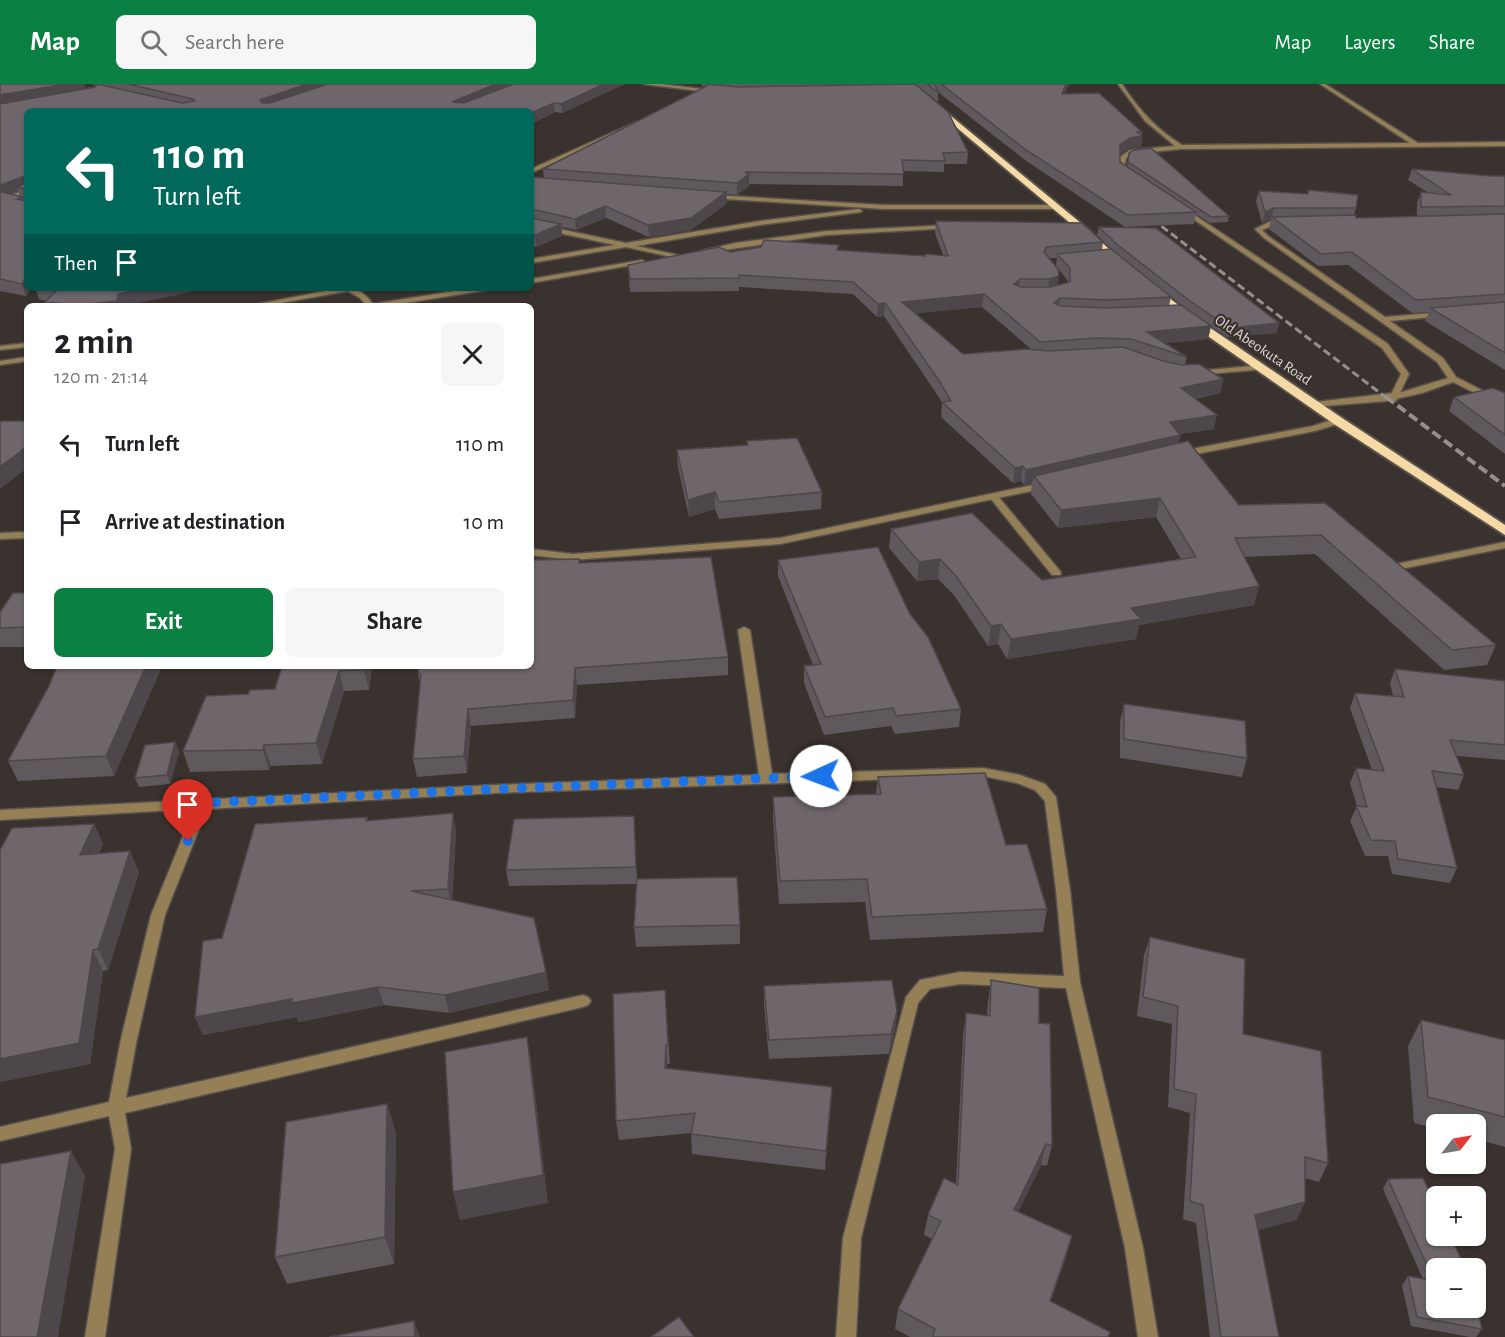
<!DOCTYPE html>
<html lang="en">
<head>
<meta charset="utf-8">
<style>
	:root { --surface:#fff; --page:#f6f6f6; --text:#202124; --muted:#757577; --accent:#0b8043 }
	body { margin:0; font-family:"Alegreya Sans",sans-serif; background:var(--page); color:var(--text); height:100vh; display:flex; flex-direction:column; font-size:22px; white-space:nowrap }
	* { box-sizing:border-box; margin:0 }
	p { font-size:20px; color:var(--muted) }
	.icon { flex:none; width:33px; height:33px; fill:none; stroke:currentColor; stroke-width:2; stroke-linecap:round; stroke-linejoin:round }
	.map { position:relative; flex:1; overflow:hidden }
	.sheet { position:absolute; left:24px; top:219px; width:510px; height:366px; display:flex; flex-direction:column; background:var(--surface); border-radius:9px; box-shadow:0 2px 4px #0004 }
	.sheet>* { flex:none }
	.banner { position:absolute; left:24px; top:24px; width:510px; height:183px; border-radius:9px; box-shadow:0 2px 4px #0004; background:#00695c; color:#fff; overflow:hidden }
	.needle { width:39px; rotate:59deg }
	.tools { position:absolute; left:1426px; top:1030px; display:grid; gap:12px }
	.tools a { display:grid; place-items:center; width:60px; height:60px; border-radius:9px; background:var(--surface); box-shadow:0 2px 4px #0004; font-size:30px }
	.pin { position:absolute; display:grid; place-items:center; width:51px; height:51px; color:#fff; margin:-62px -26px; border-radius:50% 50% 50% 0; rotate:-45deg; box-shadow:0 0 6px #0007 }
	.pin .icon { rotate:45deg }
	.me { position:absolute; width:66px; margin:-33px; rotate:268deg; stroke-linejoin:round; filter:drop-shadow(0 0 4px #0008) }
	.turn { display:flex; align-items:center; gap:21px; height:126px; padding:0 30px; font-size:27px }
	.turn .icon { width:78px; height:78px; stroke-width:2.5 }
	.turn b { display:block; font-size:42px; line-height:51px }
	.then { display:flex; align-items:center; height:57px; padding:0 30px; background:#0003; gap:12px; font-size:22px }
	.round { display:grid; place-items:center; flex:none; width:63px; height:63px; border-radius:9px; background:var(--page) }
	.headline { display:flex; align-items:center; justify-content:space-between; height:102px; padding:0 30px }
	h1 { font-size:36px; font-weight:700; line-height:45px }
	.button { display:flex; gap:12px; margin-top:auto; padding:12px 30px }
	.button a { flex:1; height:69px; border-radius:9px; background:var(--accent); color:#fff; font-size:24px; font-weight:700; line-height:69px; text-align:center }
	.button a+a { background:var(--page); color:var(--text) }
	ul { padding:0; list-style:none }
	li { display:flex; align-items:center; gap:18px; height:78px; padding:0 30px }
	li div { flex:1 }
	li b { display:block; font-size:22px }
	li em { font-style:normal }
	header { display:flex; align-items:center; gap:36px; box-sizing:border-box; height:84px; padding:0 30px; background:var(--accent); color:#fff }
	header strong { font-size:28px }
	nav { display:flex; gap:33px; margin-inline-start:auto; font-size:21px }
	.search { width:420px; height:54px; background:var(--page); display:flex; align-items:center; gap:15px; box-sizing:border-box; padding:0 21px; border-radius:9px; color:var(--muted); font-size:22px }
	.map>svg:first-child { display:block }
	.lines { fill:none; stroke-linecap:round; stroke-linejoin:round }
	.service-casing { stroke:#57504c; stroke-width:3 }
	.minor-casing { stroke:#57504c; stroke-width:3 }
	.trunk-casing { stroke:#57504c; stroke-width:4 }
	.service { fill:#947f57; fill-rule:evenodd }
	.minor { fill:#947f57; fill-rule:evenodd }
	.trunk { fill:#f6daa6; fill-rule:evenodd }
	.rail-far2 { stroke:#96908d; stroke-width:2; stroke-dasharray:6 3; stroke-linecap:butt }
	.rail-far1 { stroke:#96908d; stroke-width:3; stroke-dasharray:8 4; stroke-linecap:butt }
	.rail { stroke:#96908d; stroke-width:4; stroke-dasharray:10 4.5; stroke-linecap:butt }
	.wall { fill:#5f585c; fill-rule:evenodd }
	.shaded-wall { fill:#4d474b }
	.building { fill:#6e666b; stroke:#4d474b; stroke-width:1.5 }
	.route { stroke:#1a73e8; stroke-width:10; stroke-dasharray:0 18 }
	.labels { text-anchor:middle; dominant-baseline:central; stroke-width:4.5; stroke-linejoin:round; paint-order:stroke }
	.far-street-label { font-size:15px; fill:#ddd8d6; stroke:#3a322e }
</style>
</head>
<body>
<header>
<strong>Map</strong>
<div class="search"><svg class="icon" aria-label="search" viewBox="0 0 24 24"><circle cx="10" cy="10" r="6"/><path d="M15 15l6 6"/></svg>Search here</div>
<nav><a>Map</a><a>Layers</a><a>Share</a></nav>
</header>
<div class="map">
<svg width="1505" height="1253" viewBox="0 0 1505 1253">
	<rect width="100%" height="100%" fill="#3a322e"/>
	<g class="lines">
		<defs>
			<g id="service">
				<path d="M1118,0h4c16,25 35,46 60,61l228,-2 -90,-59h5l93,59 87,-1v4l-324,3 -49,5 -6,4 -2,11 8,5 -2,3 -12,-7 2,-13 10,-7 45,-4 -30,-25z"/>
				<polygon points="1180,124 1184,124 1388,260 1409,290 1396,317 1389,315 1401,290 1382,264 1180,126"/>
				<polygon points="1262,281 1266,283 1265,285 1197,291 1193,289 1197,287"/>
				<polygon points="994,410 997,411 1060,487 1061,489 1060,491 1052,491 991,415 989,413"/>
				<polygon points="1505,458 1505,464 1386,488 1381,485 1386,482"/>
			</g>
			<g id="minor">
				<polygon points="643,0 660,0 719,7 716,9"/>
				<polygon points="636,38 641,39 531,89 531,85"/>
				<polygon points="27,105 27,109 0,119 0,115"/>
				<polygon points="712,111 884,121 1056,121 1059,123 1056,125 884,125 710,114"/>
				<polygon points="859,125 862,127 861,128 760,141 636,162 678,171 678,173 676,174 626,163 531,179 531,175 615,161 531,143 531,139 626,159 760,137"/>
				<path d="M1271,137h14l3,2c-5,3 -16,2 -26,7l6,6 117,81 61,-5v4h-3l-53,5 53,37 13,19 49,25v6l-52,-26 -31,11 -36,8 -74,6v-4l3,-1 87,-10 46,-14 -11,-16 -173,-124 -9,-9z"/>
				<polygon points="951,141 953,142 953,144 827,151 704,169 701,167 735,159 827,147"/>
				<polygon points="642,176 644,177 644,179 531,199 531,195"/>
				<path d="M341,204c15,0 22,3 32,16l100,-16h18l-4,2 -100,16h-20l-7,-8 -12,-7 -84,15h-16z"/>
				<polygon points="27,259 27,263 0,266 0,262"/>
				<polygon points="27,273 27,277 0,281 0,277"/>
				<polygon points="1338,334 1342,337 1341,339 1315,347 1181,373 1176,370 1181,367 1313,342"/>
				<polygon points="1047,398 1052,401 1050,403 780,460 573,476 531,471 531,465 573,470 780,454"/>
				<polygon points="27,448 27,454 0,455 0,449"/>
				<polygon points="744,543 750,546 772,690 983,684 1020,691 1045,700 1056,713 1070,806 1080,898 1143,1164 1158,1253 1138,1253 1125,1164 1066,904 960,900 930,905 918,919 861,1154 856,1253 836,1253 843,1154 906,913 920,896 960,888 1064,892 1056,806 1045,717 1035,706 1017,699 983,692 496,709 207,725 165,831 137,955 126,1014 583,911 588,913 591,917 588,921 583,923 125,1029 131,1065 105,1253 85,1253 115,1065 109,1032 0,1057 0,1043 109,1018 121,955 151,831 194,725 0,736 0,726 496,701 759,691 738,546"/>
			</g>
			<g id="trunk">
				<polygon points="905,0 912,0 1082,140 1123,178 1123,182 1117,182 1076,144"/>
				<polygon points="1150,205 1158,205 1187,228 1342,334 1505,441 1505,451 1334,340 1179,232 1150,209"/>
			</g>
		</defs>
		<use href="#service" class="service-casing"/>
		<use href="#minor" class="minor-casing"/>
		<use href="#trunk" class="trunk-casing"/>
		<use href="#service" class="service"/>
		<use href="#minor" class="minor"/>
		<use href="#trunk" class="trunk"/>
		<polyline class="rail-far2" points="1148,132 1154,137"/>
		<polyline class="rail-far1" points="1152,135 1388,315"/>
		<polyline class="rail" points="1386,313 1505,402"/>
	</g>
	<g class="wall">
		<path d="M0,0h84l1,4 10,-1 1,-2 -6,-1h535l-63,29 -7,-1 -24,12v-13h-504v177h4l-5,8 -26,-5zM18,107l2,5 -9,-2z"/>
		<polygon points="701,0 915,0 968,68 967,80 944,80 944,88 903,87 903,102 749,100 749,102 737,111 726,110 727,119 691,146 649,153 606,134 576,146 562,143 562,152 536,163 531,162 531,93 544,94 543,85 706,3 702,2"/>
		<polygon points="915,0 1069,0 1064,10 1142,48 1141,63 1129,64 1120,70 1120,78 1127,83 1129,69 1229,132 1228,138 1210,139 1196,130 1194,140 1125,143 1025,76 938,8 938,18"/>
		<polygon points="1412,85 1491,92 1505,92 1505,286 1425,237 1429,228 1412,229 1348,181 1318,182 1269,145 1271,135 1262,139 1256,117 1259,107 1307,110 1308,106 1356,124 1354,131 1356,134 1417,132 1417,119 1421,108 1427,108 1408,96"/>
		<path d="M936,137l167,21 -1,8 69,47 -2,9 19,4 -71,-56 -20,-19 2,-8 178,106 -49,4 -17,-11 -3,13 -42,4 21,14 -2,8 38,14 -3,14 -25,6 19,30 -34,5v1l-1,8 60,62 86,-2 171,142 -9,20 -43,5 -129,-116 -71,3 15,29 -5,19 -115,20 -3,14 -129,20 -9,-15 -10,2 -34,-51 -16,-16 -21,2 -28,-33 2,-19 151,51 139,-21 -25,-42 -98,11 -27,-34 1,-11 -8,2 -3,-4 -8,2 -72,-66 1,-15 -58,-86 -7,1 -24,-23 -114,-7v4l-109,1 -2,-27 102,-13 109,-2 86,6 18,-1 -8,-22zM1049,174h8l-1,8 12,15v2l-10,3zM982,223l49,42 -68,5 -48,-41z"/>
		<polygon points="35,204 198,204 190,208 123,222 45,222 44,219 46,217 39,215"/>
		<polygon points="1505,309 1505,370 1449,327 1454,313"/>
		<polygon points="747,357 822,408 821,425 719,435 715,425 689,433 678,383 677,366 747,361"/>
		<polygon points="778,476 910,530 961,625 959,643 895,650 891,642 824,651 804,599 804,582 813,581 778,492"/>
		<polygon points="580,479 728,573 728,591 577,601 575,634 471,642 467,689 417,693 413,675 420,600 418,589"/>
		<polygon points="27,509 27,563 0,563 0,528"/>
		<polygon points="57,582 162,582 114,692 18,697 8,677 49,602"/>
		<polygon points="282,582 372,582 369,606 344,607 322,680 271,682 269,686 190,688 183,667 248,610 275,605"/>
		<polygon points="1395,585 1505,597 1505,676 1457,672 1464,691 1458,706 1436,703 1457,784 1450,799 1392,790 1388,772 1365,772 1350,737 1357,722 1350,699 1356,684 1372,686 1350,624 1355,609 1393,612 1390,599"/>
		<polygon points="1124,620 1247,674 1242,693 1120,674 1120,638"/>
		<polygon points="175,658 179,668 170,700 139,703 135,694"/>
		<polygon points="878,693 1006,761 1047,825 1043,848 870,856 865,818 779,820 773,735 773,713 876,710"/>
		<polygon points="634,732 637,795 740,841 740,860 636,863 634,843 636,800 509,802 506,786"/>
		<polygon points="367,733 368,737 456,747 452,816 546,888 549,906 449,929 384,921 298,938 297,933 203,951 195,933 222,854"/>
		<polygon points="94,740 103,760 99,769 139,788 108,886 103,887 90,980 0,998 0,766"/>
		<polygon points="1150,853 1243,950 1328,1079 1319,1098 1305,1094 1305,1118 1296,1136 1258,1146 1279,1253 1210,1253 1196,1139 1183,1135 1190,1029 1168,1023 1172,940 1137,932 1144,871"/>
		<polygon points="991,896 1039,939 1052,1061 1047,1082 1041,1081 1018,1128 1066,1173 1051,1217 1108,1253 910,1253 895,1245 898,1225 932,1155 924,1151 928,1131 956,1100 963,951 966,929 987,932 988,918"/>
		<polygon points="764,902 897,927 895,946 889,970 769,975 764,921"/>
		<polygon points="665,906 670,980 667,980 667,984 832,1003 825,1086 692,1070 691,1049 619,1056 616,1037"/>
		<polygon points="1421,936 1505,956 1505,1063 1476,1055 1476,1041 1437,1041 1437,1045 1414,1039 1408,962"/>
		<polygon points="387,1020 396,1049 394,1180 287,1200 275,1173"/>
		<polygon points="1388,1095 1482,1245 1476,1253 1470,1253 1411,1242 1402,1202 1408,1192 1423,1195 1383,1105"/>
	</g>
	<g class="shaded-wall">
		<polygon points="66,0 84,0 86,7 0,22 0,11"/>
		<polygon points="307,0 336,0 262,26 260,16"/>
		<polygon points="496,0 520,0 455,27 452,18"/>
		<polygon points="604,0 625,0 562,29 561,20"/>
		<polygon points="1066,0 1069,0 1060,20 1062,10"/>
		<polygon points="554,19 555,28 531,40 531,29"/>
		<polygon points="1142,52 1141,63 1129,64 1119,71 1120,61 1130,54"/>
		<polygon points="749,90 749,102 737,111 737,99"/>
		<polygon points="25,92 27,99 17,103 18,107 0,114 0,101"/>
		<polygon points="726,108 727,119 691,146 649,153 648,141"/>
		<polygon points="605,122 606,134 576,146 575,135"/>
		<polygon points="1274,124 1271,135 1262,139 1265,128"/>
		<polygon points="561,140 562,152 536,163 535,151"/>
		<polygon points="27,191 27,204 31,204 26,212 22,200"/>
		<polygon points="1059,192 1057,205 1048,208 1049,195"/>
		<polygon points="1020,195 1018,208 1014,200"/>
		<polygon points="145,204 198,204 190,208 123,222 71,222 118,210"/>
		<polygon points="984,210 982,223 901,231 902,218"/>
		<polygon points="1060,214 1058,227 1054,219"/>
		<polygon points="885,219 884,232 877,233 878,220"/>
		<polygon points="1279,239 1277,249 1228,253 1230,244"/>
		<polygon points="1211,242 1208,255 1149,261 1147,248"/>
		<polygon points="1223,295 1220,309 1178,318 1181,304"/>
		<polygon points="1217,331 1214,345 1167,352 1170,338"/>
		<polygon points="1180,351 1177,366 1034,392 1032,399 1024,401 1026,386"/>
		<polygon points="27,361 27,384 0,405 0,383"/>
		<polygon points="1023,382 1021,397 1013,399 1015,384"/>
		<polygon points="715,408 715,425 689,433 688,416"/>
		<polygon points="1160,414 1156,433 1058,444 1061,426"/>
		<polygon points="940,475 938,495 917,497 919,478"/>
		<polygon points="1259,502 1254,521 1139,541 1136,555 1007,575 1011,555 1131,524"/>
		<polygon points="1001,540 998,560 988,562 991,542"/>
		<polygon points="146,582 162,582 114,692 106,672"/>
		<polygon points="365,582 372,582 369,606 364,586"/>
		<polygon points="575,584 577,601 575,634 573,616"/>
		<polygon points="339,587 344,607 322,680 316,659"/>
		<polygon points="468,625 471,642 467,689 464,672"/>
		<polygon points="175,658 179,668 170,700 167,691"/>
		<polygon points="264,661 271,682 269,686 263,666"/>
		<polygon points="453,729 456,747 452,823 448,805"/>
		<polygon points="94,740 103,760 89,791 80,771"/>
		<polygon points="130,767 139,788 108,886 98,865"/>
		<polygon points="93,866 103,887 90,980 0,998 0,975"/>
		<polygon points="546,888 549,906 449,929 445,911"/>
		<polygon points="378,903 384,921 298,938 297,933 203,951 195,933 292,915"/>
		<polygon points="897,927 895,946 889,970 891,950"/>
		<polygon points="527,953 532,982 548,1119 460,1136 453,1108"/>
		<polygon points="666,961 667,980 666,1003 665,984"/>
		<polygon points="832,1003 831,1023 825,1086 826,1067"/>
		<polygon points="387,1020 396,1049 394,1180 385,1153"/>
		<polygon points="1046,1060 1041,1081 1009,1147 1014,1126"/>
		<polygon points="71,1067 85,1092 58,1253 37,1253"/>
		<polygon points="1305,1118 1296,1136 1247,1149 1255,1131"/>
		<polygon points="1072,1152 1066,1173 1044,1237 1050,1217"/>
		<polygon points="414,1237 420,1253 415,1253"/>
	</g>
	<g class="building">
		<polygon points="0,0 66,0 0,11"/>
		<polygon points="97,0 182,19 195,17 193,15 128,0 307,0 260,16 262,19 270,19 328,0 496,0 452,18 464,19 514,0 604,0 561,20 554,19 531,29 531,27 27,27 27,111 25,112 25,105 17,103 25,99 25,92 0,101 0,20 95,3"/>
		<polygon points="706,0 739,3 915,0 948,28 968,68 943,69 945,77 902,76 904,90 745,88 749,90 737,99 543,85 707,2"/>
		<polygon points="927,0 934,0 939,9"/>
		<polygon points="941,0 1066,0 1062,10 1099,9 1142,48 1137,48 1142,52 1130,54 1120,61 1120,78 1196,128 1127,131 1026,66"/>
		<polygon points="1151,64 1229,132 1211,133 1128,78 1129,69 1134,66"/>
		<polygon points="1412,85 1491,92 1505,92 1505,122 1421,123 1421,108 1451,111"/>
		<polygon points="531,93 726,108 691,134 648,141 605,122 575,135 531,125"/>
		<polygon points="1308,106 1358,111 1356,124 1274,124 1265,128 1259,107 1308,110"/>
		<polygon points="2,108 23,113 17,115 27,117 27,191 22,200 0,195 0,109"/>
		<polygon points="1505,130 1505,210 1416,216 1352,168 1321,170 1272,133 1356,131 1356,134"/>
		<polygon points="531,134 561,140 535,151 531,150"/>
		<polygon points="936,137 1082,139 1103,158 1046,163 1044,168 1058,185 1059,192 1049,195 1020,195 1014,200 1020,203 1051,203 1070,198 1070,184 1057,170 1111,165 1171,213 1107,216 1060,214 1054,219 1060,222 1107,224 1181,221 1211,242 1147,248 1187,273 1131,255 1098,254 1040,258 984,210 902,218 963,270 1026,265 1048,267 1123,263 1163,277 1182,281 1199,280 1223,295 1181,304 1217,331 1170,338 1180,351 1026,386 1023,382 1015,384 942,318 951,317 940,298 885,219 878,220 853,198 739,191 739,194 630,195 628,181 719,163 730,168 761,163 764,156 839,161 837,166 925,172 925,170 948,172"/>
		<polygon points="1099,143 1156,144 1279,239 1230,244 1190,217 1119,162"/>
		<polygon points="40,204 145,204 118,210 117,217 71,222 57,222 59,219 44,219 56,207"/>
		<polygon points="1505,218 1505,269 1430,224"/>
		<polygon points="1493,304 1505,309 1505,351 1454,313"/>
		<polygon points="0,337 27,337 27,361 20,368 0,383"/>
		<polygon points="797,354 822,408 719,418 715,408 688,416 677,366 748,361 747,357"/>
		<polygon points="1188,357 1239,421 1325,419 1496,561 1452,566 1321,451 1235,454 1259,502 1131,524 1141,535 1011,555 1001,540 991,542 956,492 940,475 919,478 891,445 972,429 1042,496 1196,473 1160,414 1061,426 1034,392"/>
		<polygon points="878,463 910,530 928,553 961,625 896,632 893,624 825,633 804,582 821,580 778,476"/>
		<polygon points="711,473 728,573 575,584 573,616 468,625 464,672 413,675 421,590 418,589 418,582 531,582 531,481 532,476 579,475 579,479"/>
		<polygon points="13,509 27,509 27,543 0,544 0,528"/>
		<polygon points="57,582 146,582 106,672 8,677 49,602"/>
		<polygon points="282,582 365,582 364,586 339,587 316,659 264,661 263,666 183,667 206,612 248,610 250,606 275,605"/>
		<polygon points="1395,585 1505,597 1505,661 1450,656 1464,691 1432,687 1457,784 1398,775 1395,757 1371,756 1356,722 1367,723 1356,684 1384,687 1355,609 1404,613"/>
		<polygon points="1124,620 1245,637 1247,674 1124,655"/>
		<polygon points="175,658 167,691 135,694 145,661"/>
		<polygon points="985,689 1006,761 1027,760 1047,825 872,833 867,795 780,797 773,713 881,710 878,693"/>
		<polygon points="453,729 448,805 411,807 534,834 546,888 445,911 378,903 292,919 292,915 195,933 203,857 222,854 255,740 367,733 366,737"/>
		<polygon points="634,732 636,783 506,786 514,735"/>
		<polygon points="94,740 80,771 130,767 98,865 93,866 79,959 0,975 0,766 12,744"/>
		<polygon points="737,793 740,841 634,843 637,795"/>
		<polygon points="1150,853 1245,875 1243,950 1321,967 1328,1079 1305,1073 1305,1118 1255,1131 1279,1253 1221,1253 1203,1121 1190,1117 1196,1010 1174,1005 1178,922 1143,913"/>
		<polygon points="892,896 897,927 891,950 769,956 764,902"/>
		<polygon points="991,896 1039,904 1039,939 1050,940 1052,1061 1046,1060 1014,1126 1072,1152 1050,1217 1110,1248 1108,1253 933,1253 935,1245 898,1225 941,1137 928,1131 944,1094 958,1101 966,929 990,932"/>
		<polygon points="665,906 668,960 666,961 665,984 832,1003 826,1067 691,1050 695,1029 616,1037 613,910"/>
		<polygon points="1421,936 1505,956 1505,1033 1428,1013"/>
		<polygon points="527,953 543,1091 453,1108 445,968"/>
		<polygon points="387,1020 385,1153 275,1173 286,1038"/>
		<polygon points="71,1067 37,1253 0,1253 0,1080"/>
		<polygon points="1423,1094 1437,1124 1437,1152 1450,1152 1466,1185 1437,1185 1437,1224 1476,1224 1476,1219 1482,1245 1417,1233 1408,1192 1434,1197 1388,1095"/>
		<polygon points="679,1233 694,1253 651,1253"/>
		<polygon points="414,1237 415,1253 329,1253"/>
	</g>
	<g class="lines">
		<polyline class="route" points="188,757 203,719 496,705 821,692"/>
	</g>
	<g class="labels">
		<g class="far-street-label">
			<text transform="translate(1263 266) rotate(34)">Old Abeokuta Road</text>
		</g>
	</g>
</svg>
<div class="tools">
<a><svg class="needle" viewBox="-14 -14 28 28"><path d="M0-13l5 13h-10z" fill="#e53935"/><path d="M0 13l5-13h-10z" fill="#757577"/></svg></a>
<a>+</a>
<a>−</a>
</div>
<div class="pin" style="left:188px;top:757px;background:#d93025"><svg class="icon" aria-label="arrive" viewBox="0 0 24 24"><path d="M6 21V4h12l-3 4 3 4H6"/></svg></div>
<svg class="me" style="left:821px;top:692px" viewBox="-20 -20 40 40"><circle r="19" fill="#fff"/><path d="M0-13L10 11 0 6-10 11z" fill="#1a73e8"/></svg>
<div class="banner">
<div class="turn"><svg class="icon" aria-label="left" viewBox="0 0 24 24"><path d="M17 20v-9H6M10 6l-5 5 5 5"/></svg><div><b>110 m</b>Turn left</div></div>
<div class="then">Then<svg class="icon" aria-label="arrive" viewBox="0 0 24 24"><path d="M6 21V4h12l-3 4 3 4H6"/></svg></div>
</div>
<section class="sheet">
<div class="headline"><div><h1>2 min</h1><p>120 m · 21:14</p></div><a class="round"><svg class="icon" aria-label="close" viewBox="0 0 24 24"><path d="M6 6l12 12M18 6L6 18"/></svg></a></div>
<ul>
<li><svg class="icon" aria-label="left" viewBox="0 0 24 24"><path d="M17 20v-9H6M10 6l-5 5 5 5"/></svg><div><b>Turn left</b></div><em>110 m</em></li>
<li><svg class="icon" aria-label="arrive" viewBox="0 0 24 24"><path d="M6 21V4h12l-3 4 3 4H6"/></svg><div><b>Arrive at destination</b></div><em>10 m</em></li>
</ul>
<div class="button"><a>Exit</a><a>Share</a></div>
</section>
</div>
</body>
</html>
